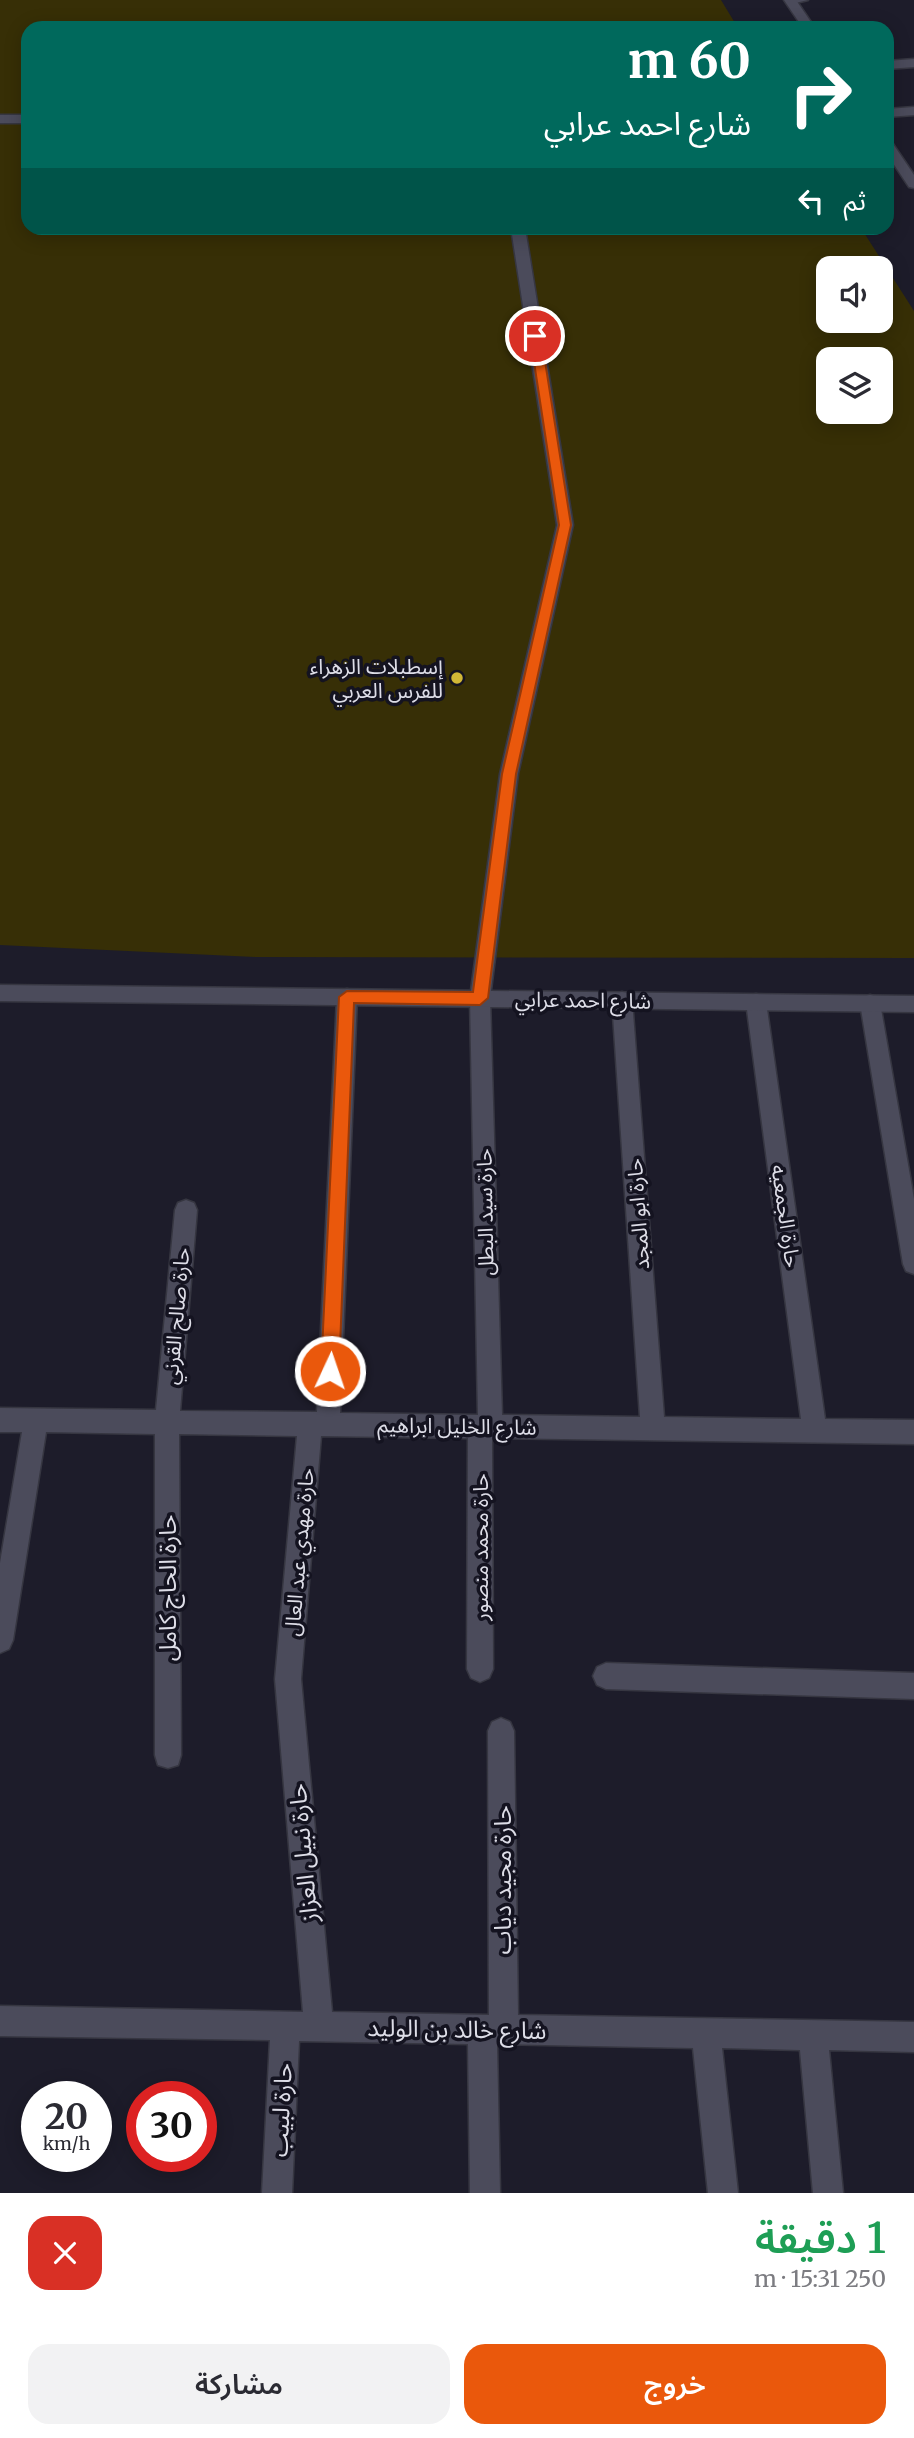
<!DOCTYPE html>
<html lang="ar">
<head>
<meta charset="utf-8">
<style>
	:root { --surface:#fff; --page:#f2f2f3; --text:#2b2b33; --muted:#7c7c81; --accent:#ea580c }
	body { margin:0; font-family:Merriweather,"Noto Sans Arabic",serif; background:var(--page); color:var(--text); direction:rtl; height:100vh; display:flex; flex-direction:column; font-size:26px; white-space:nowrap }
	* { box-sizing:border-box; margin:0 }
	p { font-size:23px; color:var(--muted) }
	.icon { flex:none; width:38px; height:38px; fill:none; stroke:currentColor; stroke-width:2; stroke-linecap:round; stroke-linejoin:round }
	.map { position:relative; height:2193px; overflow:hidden; direction:ltr }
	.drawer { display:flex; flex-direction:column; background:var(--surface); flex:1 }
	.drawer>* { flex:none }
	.guide { position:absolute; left:21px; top:21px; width:873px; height:214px; border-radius:21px; box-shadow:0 4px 18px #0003; direction:rtl; background:#00695c; color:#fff; overflow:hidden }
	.fabs { position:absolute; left:816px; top:256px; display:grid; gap:14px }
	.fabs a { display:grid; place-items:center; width:77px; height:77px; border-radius:14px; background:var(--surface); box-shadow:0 4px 18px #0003; font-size:35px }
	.speed { position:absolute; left:21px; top:2081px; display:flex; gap:14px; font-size:35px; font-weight:700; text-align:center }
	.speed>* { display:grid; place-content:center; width:91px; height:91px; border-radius:50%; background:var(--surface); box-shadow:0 4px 18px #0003; line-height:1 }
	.speed small { font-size:18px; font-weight:400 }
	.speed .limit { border:10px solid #d22; background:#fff; color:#111 }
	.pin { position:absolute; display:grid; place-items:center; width:60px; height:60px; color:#fff; margin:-30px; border:4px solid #fff; border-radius:50%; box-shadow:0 2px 7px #0007 }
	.me { position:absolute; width:77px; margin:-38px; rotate:3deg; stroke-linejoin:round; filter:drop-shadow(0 0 5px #0008) }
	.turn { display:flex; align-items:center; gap:24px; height:147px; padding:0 28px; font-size:32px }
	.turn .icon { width:91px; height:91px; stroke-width:2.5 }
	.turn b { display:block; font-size:49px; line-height:60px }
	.then { display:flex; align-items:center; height:66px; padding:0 28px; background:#0003; gap:14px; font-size:26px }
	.round { display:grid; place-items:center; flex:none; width:74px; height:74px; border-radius:21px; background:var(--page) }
	.head { display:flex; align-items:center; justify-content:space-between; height:119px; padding:0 28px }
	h1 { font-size:42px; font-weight:600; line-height:52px; color:#1e9e55 }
	.primary-button { display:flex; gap:14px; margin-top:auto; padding:14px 28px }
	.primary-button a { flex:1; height:80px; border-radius:21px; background:var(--accent); color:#fff; font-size:28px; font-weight:600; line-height:80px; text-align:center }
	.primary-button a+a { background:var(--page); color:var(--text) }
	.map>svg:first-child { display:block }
	.green { fill:#372f06; fill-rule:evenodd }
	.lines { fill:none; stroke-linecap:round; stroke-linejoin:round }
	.street-casing { stroke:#363641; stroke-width:3 }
	.secondary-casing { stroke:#363641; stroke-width:3 }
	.street { fill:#4b4b5b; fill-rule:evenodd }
	.secondary { fill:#4b4b5b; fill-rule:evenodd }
	.route { fill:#ea580c; stroke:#983908; stroke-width:2 }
	.poi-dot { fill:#d1b736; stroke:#141320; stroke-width:2.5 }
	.labels { text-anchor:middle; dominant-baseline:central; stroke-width:7; stroke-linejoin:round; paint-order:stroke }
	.poi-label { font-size:21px; fill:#dddde7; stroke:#141320; text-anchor:end }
	.street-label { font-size:21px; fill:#dddde7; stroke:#141320 }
	.near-street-label { font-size:24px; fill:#dddde7; stroke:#141320 }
</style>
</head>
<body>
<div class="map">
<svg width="914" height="2193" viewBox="0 0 914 2193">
	<rect width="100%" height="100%" fill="#1d1c2a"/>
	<path class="green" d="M0,0h721l17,28h-710v200h833l53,83v647l-659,-1 -255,-12zM828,268h52v52h-52zM828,359h52v52h-52z"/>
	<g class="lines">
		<defs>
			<g id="street">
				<polygon points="786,0 808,0 791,4"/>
				<polygon points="914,59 914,67 887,69 887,61"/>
				<polygon points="914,107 914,115 887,117 887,109"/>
				<rect x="0" y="115" width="28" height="8"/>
				<polygon points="511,228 525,228 573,525 518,774 490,998 502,1415 640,1417 612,1000 615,994 622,992 629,994 632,1000 664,1417 801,1419 746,1002 749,996 756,994 763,996 766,1002 825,1419 914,1420 914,1444 492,1438 493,1669 489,1678 480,1682 471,1678 467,1669 468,1438 321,1436 301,1679 332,2012 489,2015 488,1731 492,1722 501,1718 510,1722 514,1731 518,2015 914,2022 914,2052 829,2050 843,2193 813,2193 800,2050 722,2048 738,2193 708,2193 693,2048 497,2044 500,2193 470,2193 468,2044 299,2041 292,2193 262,2193 270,2040 0,2036 0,2006 303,2012 275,1679 297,1436 179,1434 181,1755 178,1765 168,1768 158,1765 155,1755 155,1434 46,1432 13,1640 9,1649 0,1653 0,1563 22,1432 0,1432 0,1408 156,1410 175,1210 178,1203 186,1200 194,1203 197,1210 180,1411 317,1412 337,997 340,991 347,989 354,991 357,997 340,1413 478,1415 470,998 500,774 557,525"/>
				<polygon points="870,995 877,997 880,1003 914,1199 914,1274 906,1271 903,1264 860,1003 863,997"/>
				<polygon points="606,1663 914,1673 914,1699 606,1689 597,1685 593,1676 597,1667"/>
			</g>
			<g id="secondary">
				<polygon points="784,0 796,0 815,28 803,28"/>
				<polygon points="887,140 891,141 914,175 914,188 909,187 887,154"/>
				<polygon points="0,985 914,996 914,1012 0,1001"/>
			</g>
		</defs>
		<use href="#street" class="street-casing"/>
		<use href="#secondary" class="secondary-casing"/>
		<use href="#street" class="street"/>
		<use href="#secondary" class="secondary"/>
	</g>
	<polygon class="route" points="535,333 541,336 571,525 516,774 488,998 480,1005 354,1003 339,1371 336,1377 330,1379 324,1377 321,1371 339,997 347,991 473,992 502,774 559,525 530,336"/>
	<circle class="poi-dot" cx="457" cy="678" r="7"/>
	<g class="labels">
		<g class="poi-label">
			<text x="443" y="666">إسطبلات الزهراء<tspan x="443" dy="24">للفرس العربي</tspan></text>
		</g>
		<g class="street-label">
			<text transform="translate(583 1000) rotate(1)">شارع احمد عرابي</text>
			<text transform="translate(485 1212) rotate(-91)">حارة سيد البطل</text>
			<text transform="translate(638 1214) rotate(-94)">حارة ابو المجد</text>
			<text transform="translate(786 1216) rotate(82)">حارة الجمعيه</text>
			<text transform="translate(176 1316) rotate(-85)">حارة صالح القرني</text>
			<text transform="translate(457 1426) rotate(1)">شارع الخليل ابراهيم</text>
			<text transform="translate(480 1547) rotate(-90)">حارة محمد منصور</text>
			<text transform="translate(299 1552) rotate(-85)">حارة مهدي عبد العال</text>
		</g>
		<g class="near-street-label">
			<text transform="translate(167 1588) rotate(-90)">حارة الحاج كامل</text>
			<text transform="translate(303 1853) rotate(-95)">حارة نبيل العزاز</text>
			<text transform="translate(502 1880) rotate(-90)">حارة مجيد دياب</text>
			<text transform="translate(457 2029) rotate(1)">شارع خالد بن الوليد</text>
			<text transform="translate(281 2110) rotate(-87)">حارة لبيب</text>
		</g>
	</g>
</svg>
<div class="fabs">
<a><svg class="icon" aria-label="sound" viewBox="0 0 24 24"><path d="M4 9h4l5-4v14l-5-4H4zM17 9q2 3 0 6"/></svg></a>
<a><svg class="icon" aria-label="layers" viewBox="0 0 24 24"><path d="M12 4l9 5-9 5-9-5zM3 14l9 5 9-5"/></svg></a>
</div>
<div class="speed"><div>20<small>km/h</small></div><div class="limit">30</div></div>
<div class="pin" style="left:535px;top:336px;background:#d93025"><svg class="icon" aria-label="arrive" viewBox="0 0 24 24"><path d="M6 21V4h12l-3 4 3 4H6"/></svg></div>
<svg class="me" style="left:330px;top:1371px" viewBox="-20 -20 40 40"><circle r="17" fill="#ea580c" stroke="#fff" stroke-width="3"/><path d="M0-11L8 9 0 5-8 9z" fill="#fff"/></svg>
<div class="guide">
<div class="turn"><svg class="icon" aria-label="right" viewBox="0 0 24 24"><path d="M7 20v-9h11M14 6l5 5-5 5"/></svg><div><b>60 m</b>شارع احمد عرابي</div></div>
<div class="then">ثم<svg class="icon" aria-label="left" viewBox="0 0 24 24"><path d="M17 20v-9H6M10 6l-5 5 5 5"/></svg></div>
</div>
</div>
<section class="drawer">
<div class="head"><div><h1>1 دقيقة</h1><p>250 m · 15:31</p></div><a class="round" style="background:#d93025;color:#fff"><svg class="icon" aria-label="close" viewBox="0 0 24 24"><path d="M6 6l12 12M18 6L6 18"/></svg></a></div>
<div class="primary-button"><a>خروج</a><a>مشاركة</a></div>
</section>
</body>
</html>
